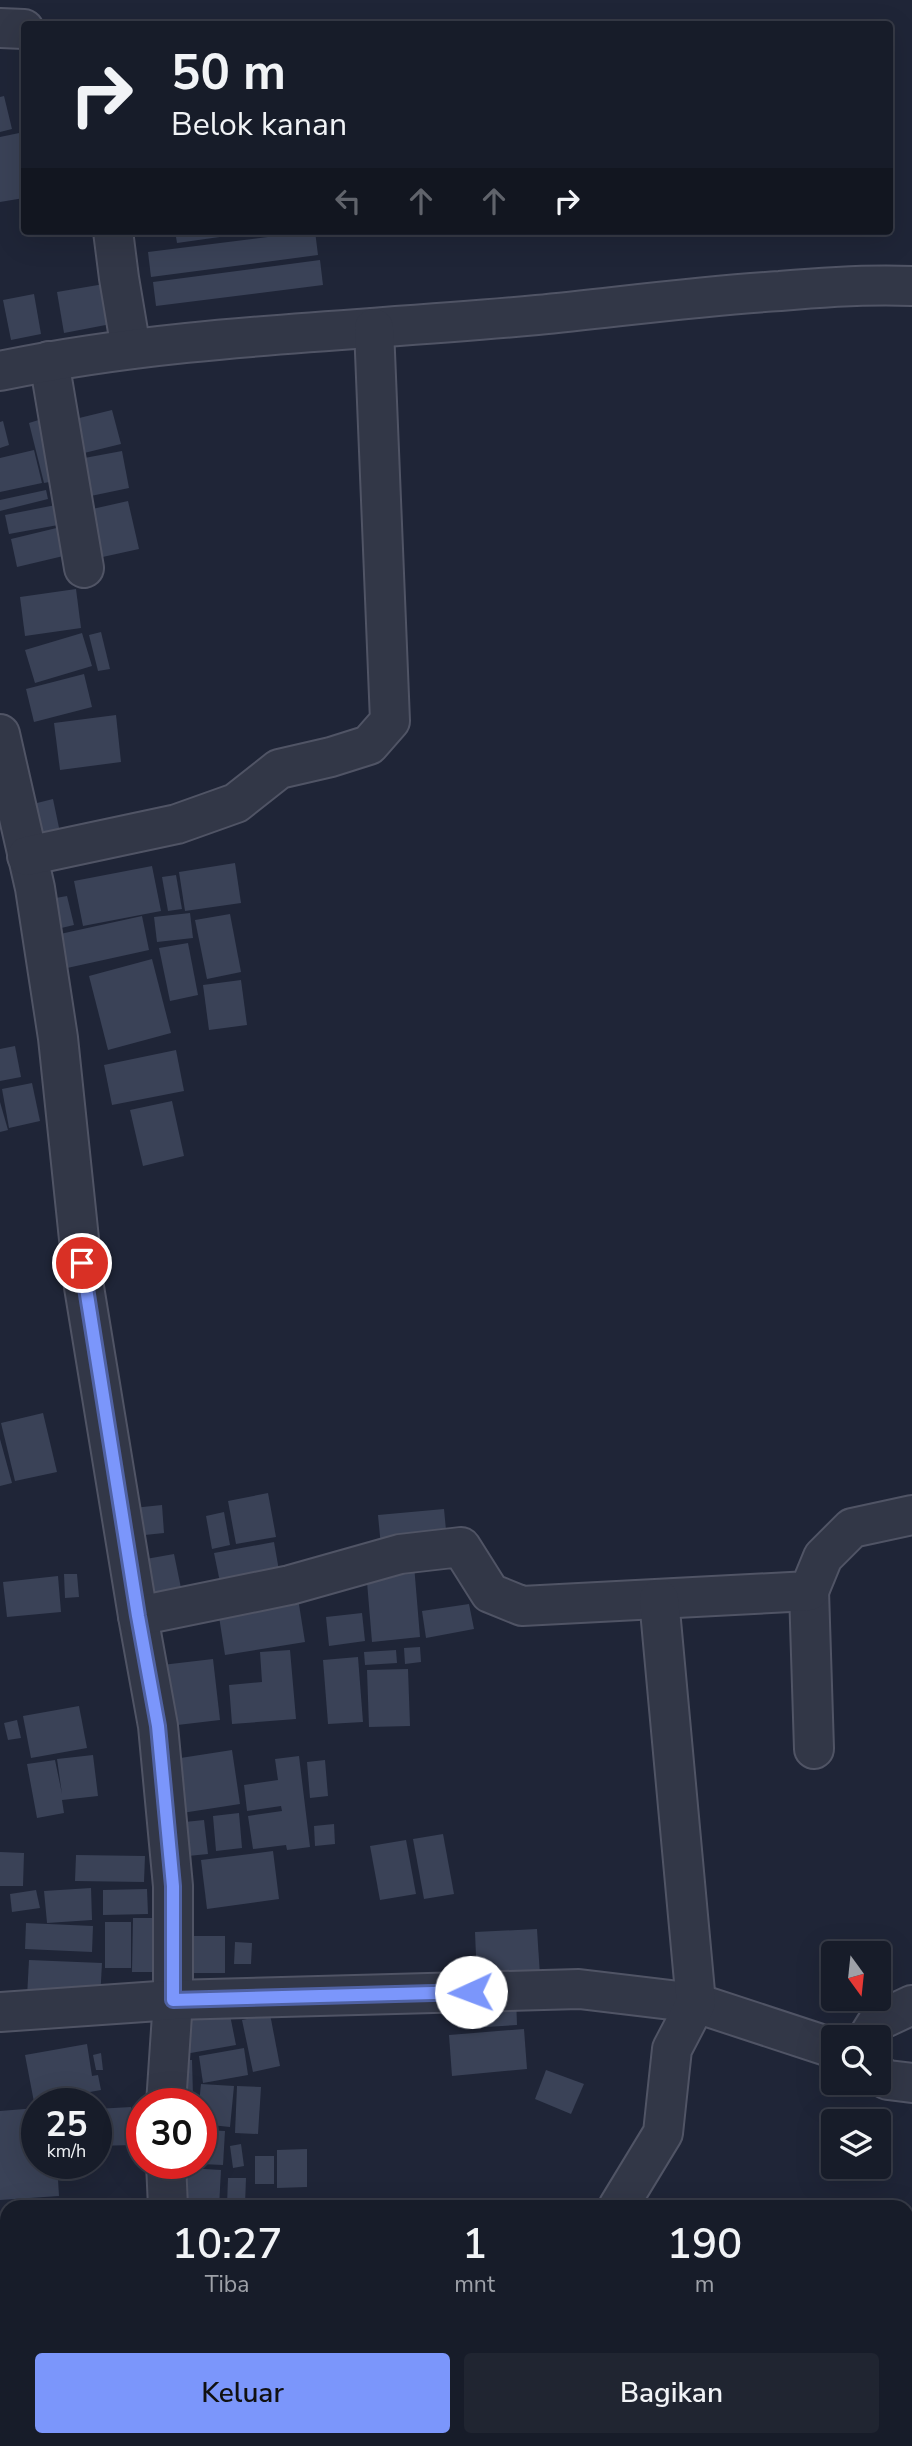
<!DOCTYPE html>
<html lang="id">
<head>
<meta charset="utf-8">
<style>
	:root { --surface:#171c29; --page:#202531; --text:#f1f3f6; --muted:#9ea1a8; --line:#363a46; --accent:#7b96fb }
	body { margin:0; font-family:"Nunito Sans",sans-serif; background:var(--page); color:var(--text); height:100vh; display:flex; flex-direction:column; font-size:26px; white-space:nowrap }
	* { box-sizing:border-box; margin:0 }
	p { font-size:23px; color:var(--muted) }
	.icon { flex:none; width:38px; height:38px; fill:none; stroke:currentColor; stroke-width:2; stroke-linecap:round; stroke-linejoin:round }
	.map { position:relative; flex:1; overflow:hidden }
	.side { position:absolute; left:0px; top:2200px; width:914px; height:247px; display:flex; flex-direction:column; background:var(--surface); border-radius:21px 21px 0 0; box-shadow:0 7px 28px #0002,0 0 0 2px var(--line) }
	.side>* { flex:none }
	.top-card { position:absolute; left:21px; top:21px; width:872px; height:214px; border-radius:7px; box-shadow:0 7px 28px #0002,0 0 0 2px var(--line); background:#171c29; color:var(--text); overflow:hidden }
	.needle { width:46px; rotate:165deg }
	.controls { position:absolute; left:821px; top:1941px; display:grid; gap:14px }
	.controls a { display:grid; place-items:center; width:70px; height:70px; border-radius:7px; background:var(--surface); box-shadow:0 7px 28px #0002,0 0 0 2px var(--line); font-size:35px }
	.speed { position:absolute; left:21px; top:2088px; display:flex; gap:14px; font-size:35px; font-weight:700; text-align:center }
	.speed>* { display:grid; place-content:center; width:91px; height:91px; border-radius:50%; background:var(--surface); box-shadow:0 7px 28px #0002,0 0 0 2px var(--line); line-height:1 }
	.speed small { font-size:18px; font-weight:400 }
	.speed .limit { border:10px solid #d22; background:#fff; color:#111 }
	.pin { position:absolute; display:grid; place-items:center; width:60px; height:60px; color:#fff; margin:-30px; border:4px solid #fff; border-radius:50%; box-shadow:0 2px 7px #0007 }
	.me { position:absolute; width:77px; margin:-38px; rotate:268deg; stroke-linejoin:round; filter:drop-shadow(0 0 5px #0008) }
	.turn { display:flex; align-items:center; gap:24px; height:147px; padding:0 35px; font-size:32px }
	.turn .icon { width:91px; height:91px; stroke-width:2.5 }
	.turn b { display:block; font-size:49px; line-height:60px }
	.lanes { display:flex; align-items:center; height:66px; padding:0 35px; background:#0003; justify-content:center; gap:35px; direction:ltr }
	.lanes .off { opacity:.35 }
	.eta { display:flex; justify-content:space-evenly; align-items:center; height:119px; text-align:center }
	.eta b { font-size:42px; font-weight:600; line-height:49px }
	.cta { display:flex; gap:14px; margin-top:auto; padding:14px 35px }
	.cta a { flex:1; height:80px; border-radius:7px; background:var(--accent); color:#111; font-size:28px; font-weight:600; line-height:80px; text-align:center }
	.cta a+a { background:var(--page); color:var(--text) }
	.map>svg:first-child { display:block }
	.building { fill:#3a4257 }
	.lines { fill:none; stroke-linecap:round; stroke-linejoin:round }
	.minor-casing { stroke:#505465; stroke-width:42 }
	.minor { stroke:#323747; stroke-width:38 }
	.route-casing { stroke:#5062a3; stroke-width:18 }
	.route { stroke:#7b96fb; stroke-width:12 }
</style>
</head>
<body>
<div class="map">
<svg width="912" height="2446" viewBox="0 0 912 2446">
	<rect width="100%" height="100%" fill="#1f2537"/>
	<g class="building">
		<polygon points="4,96 12,129 0,132 0,97"/>
		<polygon points="24,132 24,198 0,202 0,137"/>
		<polygon points="175,231 247,231 248,233 177,243"/>
		<polygon points="315,231 318,255 151,277 148,252"/>
		<polygon points="320,260 323,285 156,306 153,282"/>
		<polygon points="104,284 111,324 64,333 57,292"/>
		<polygon points="34,294 41,334 11,340 3,300"/>
		<polygon points="112,410 121,444 80,454 71,420"/>
		<polygon points="45,418 60,480 44,483 29,423"/>
		<polygon points="3,421 9,445 0,448 0,422"/>
		<polygon points="34,450 42,483 0,492 0,458"/>
		<polygon points="122,451 129,488 86,497 79,459"/>
		<polygon points="46,490 48,499 0,511 0,500"/>
		<polygon points="128,501 139,549 98,558 88,510"/>
		<polygon points="66,503 69,523 9,534 5,515"/>
		<polygon points="69,525 76,553 17,567 11,539"/>
		<polygon points="76,589 81,628 25,636 20,597"/>
		<polygon points="101,632 110,669 98,671 89,635"/>
		<polygon points="82,633 92,666 35,683 25,650"/>
		<polygon points="84,674 92,707 34,722 26,689"/>
		<polygon points="116,715 121,762 60,770 54,723"/>
		<polygon points="53,799 62,842 30,849 21,807"/>
		<polygon points="235,863 241,903 185,911 179,872"/>
		<polygon points="152,866 161,911 83,926 74,881"/>
		<polygon points="176,875 182,909 168,911 162,877"/>
		<polygon points="67,896 74,925 57,929 50,899"/>
		<polygon points="190,913 193,938 157,942 154,917"/>
		<polygon points="230,914 241,972 207,979 195,920"/>
		<polygon points="142,916 149,950 58,970 51,936"/>
		<polygon points="188,943 198,995 170,1001 159,948"/>
		<polygon points="152,959 171,1033 108,1050 89,976"/>
		<polygon points="241,980 247,1025 209,1030 203,985"/>
		<polygon points="15,1046 21,1077 0,1081 0,1049"/>
		<polygon points="176,1050 184,1091 112,1105 104,1065"/>
		<polygon points="32,1083 40,1121 9,1128 2,1089"/>
		<polygon points="172,1101 184,1156 143,1166 130,1110"/>
		<polygon points="0,1102 8,1130 0,1132"/>
		<polygon points="43,1413 57,1472 15,1481 1,1423"/>
		<polygon points="0,1439 12,1483 0,1486"/>
		<polygon points="268,1493 276,1537 236,1544 228,1501"/>
		<polygon points="162,1505 164,1533 135,1536 133,1508"/>
		<polygon points="444,1509 447,1541 381,1547 378,1515"/>
		<polygon points="224,1512 230,1545 212,1549 206,1516"/>
		<polygon points="274,1542 281,1582 222,1592 214,1553"/>
		<polygon points="174,1554 181,1588 153,1594 146,1559"/>
		<polygon points="414,1565 420,1637 372,1642 366,1570"/>
		<polygon points="64,1574 77,1574 79,1597 65,1598"/>
		<polygon points="58,1576 61,1612 7,1617 3,1582"/>
		<polygon points="297,1592 305,1642 225,1655 217,1604"/>
		<polygon points="469,1604 474,1629 426,1638 422,1611"/>
		<polygon points="362,1613 365,1641 329,1646 326,1617"/>
		<polygon points="420,1647 421,1662 405,1664 404,1648"/>
		<polygon points="290,1650 296,1719 232,1724 229,1685 262,1682 260,1652"/>
		<polygon points="396,1650 397,1663 365,1665 364,1652"/>
		<polygon points="358,1657 363,1722 328,1724 323,1660"/>
		<polygon points="213,1659 220,1720 169,1726 162,1665"/>
		<polygon points="408,1669 410,1726 369,1727 367,1670"/>
		<polygon points="79,1706 87,1748 31,1758 23,1716"/>
		<polygon points="17,1720 21,1738 8,1740 4,1723"/>
		<polygon points="232,1750 240,1804 182,1813 174,1759"/>
		<polygon points="93,1755 98,1796 62,1800 64,1813 37,1818 27,1764 55,1760 62,1794 57,1759"/>
		<polygon points="299,1756 310,1847 287,1850 286,1845 253,1849 248,1816 282,1811 281,1806 247,1811 244,1785 278,1780 275,1759"/>
		<polygon points="325,1760 328,1796 310,1798 307,1762"/>
		<polygon points="239,1813 242,1848 216,1851 213,1816"/>
		<polygon points="204,1820 208,1854 178,1857 175,1823"/>
		<polygon points="334,1824 335,1844 315,1846 314,1826"/>
		<polygon points="443,1834 454,1894 424,1899 413,1839"/>
		<polygon points="406,1840 416,1894 380,1900 370,1846"/>
		<polygon points="273,1851 279,1899 207,1909 201,1860"/>
		<polygon points="0,1852 24,1853 23,1886 0,1886"/>
		<polygon points="76,1855 145,1856 144,1882 75,1881"/>
		<polygon points="91,1888 92,1920 47,1923 44,1891"/>
		<polygon points="147,1889 148,1914 103,1915 103,1890"/>
		<polygon points="36,1890 40,1908 12,1912 10,1894"/>
		<polygon points="133,1918 153,1918 152,1972 132,1972"/>
		<rect x="105" y="1922" width="26" height="46"/>
		<polygon points="26,1923 93,1926 92,1952 25,1949"/>
		<polygon points="537,1929 540,1976 477,1980 475,1932"/>
		<rect x="194" y="1936" width="31" height="37"/>
		<polygon points="235,1942 252,1943 251,1964 234,1964"/>
		<polygon points="29,1960 102,1963 100,2000 27,1997"/>
		<polygon points="516,1996 517,2025 470,2028 468,1999"/>
		<polygon points="229,2010 236,2045 185,2054 179,2020"/>
		<polygon points="270,2014 280,2066 253,2072 242,2020"/>
		<polygon points="524,2029 527,2069 452,2076 449,2035"/>
		<polygon points="87,2044 92,2076 98,2075 101,2090 34,2102 25,2055"/>
		<polygon points="244,2048 248,2075 203,2083 199,2056"/>
		<polygon points="101,2053 103,2070 96,2070 93,2055"/>
		<polygon points="173,2060 192,2060 193,2096 174,2096"/>
		<polygon points="546,2070 584,2084 571,2114 535,2099"/>
		<polygon points="201,2084 234,2086 230,2127 201,2124 201,2104 199,2104"/>
		<polygon points="237,2086 261,2087 258,2134 235,2133"/>
		<polygon points="131,2107 133,2145 96,2146 96,2109"/>
		<polygon points="37,2108 37,2163 57,2163 59,2196 0,2200 0,2111"/>
		<polygon points="201,2130 225,2131 223,2165 201,2164"/>
		<polygon points="241,2144 244,2166 233,2168 230,2146"/>
		<polygon points="307,2149 307,2187 277,2188 277,2150"/>
		<rect x="255" y="2156" width="19" height="28"/>
		<polygon points="173,2167 221,2170 219,2207 171,2207"/>
		<polygon points="228,2178 246,2178 245,2205 227,2205"/>
		<polygon points="119,2440 170,2440 170,2446 110,2446 109,2441"/>
		<polygon points="198,2440 238,2440 239,2446 199,2446"/>
		<polygon points="250,2440 290,2440 291,2443 276,2446 251,2446"/>
	</g>
	<g class="lines">
		<defs>
			<g id="minor">
				<polyline points="0,28 24,29"/>
				<polyline points="113,231 119,278 131,349"/>
				<polyline points="49,361 84,568"/>
				<path d="M0,371c177,-37 358,-39 537,-56 81,-8 162,-19 243,-24 44,-4 87,-7 132,-5"/>
				<polyline points="0,734 35,888 58,1038 84,1287 138,1616 158,1726 173,1886 173,2000 166,2104"/>
				<polyline points="27,856 177,824 236,803 279,769 331,757 369,745 390,721 374,328"/>
				<polyline points="809,1591 814,1749"/>
				<polyline points="138,1616 290,1585 400,1554 461,1547 490,1593 522,1606 809,1591 823,1557 852,1528 912,1515"/>
				<polyline points="0,2012 173,2000 579,1989 696,2003 833,2048"/>
				<polyline points="868,2037 878,2021 912,2005"/>
				<polyline points="878,2075 888,2080 912,2083"/>
				<polyline points="166,2163 168,2207"/>
				<polyline points="618,2207 663,2133 672,2049 696,2003 659,1599"/>
				<polyline points="906,2410 912,2410"/>
				<polyline points="189,2440 190,2446"/>
			</g>
		</defs>
		<use href="#minor" class="minor-casing"/>
		<use href="#minor" class="minor"/>
	</g>
	<g class="lines">
		<defs>
			<polyline id="route" points="82,1263 138,1616 158,1726 173,1886 173,2000 471,1992"/>
		</defs>
		<use href="#route" class="route-casing"/>
		<use href="#route" class="route"/>
	</g>
</svg>
<div class="controls">
<a><svg class="needle" viewBox="-14 -14 28 28"><path d="M0-13l5 13h-10z" fill="#e53935"/><path d="M0 13l5-13h-10z" fill="#9ea1a8"/></svg></a>
<a><svg class="icon" aria-label="search" viewBox="0 0 24 24"><circle cx="10" cy="10" r="6"/><path d="M15 15l6 6"/></svg></a>
<a><svg class="icon" aria-label="layers" viewBox="0 0 24 24"><path d="M12 4l9 5-9 5-9-5zM3 14l9 5 9-5"/></svg></a>
</div>
<div class="speed"><div>25<small>km/h</small></div><div class="limit">30</div></div>
<div class="pin" style="left:82px;top:1263px;background:#d93025"><svg class="icon" aria-label="arrive" viewBox="0 0 24 24"><path d="M6 21V4h12l-3 4 3 4H6"/></svg></div>
<svg class="me" style="left:471px;top:1992px" viewBox="-20 -20 40 40"><circle r="19" fill="#fff"/><path d="M0-13L10 11 0 6-10 11z" fill="#7b96fb"/></svg>
<div class="top-card">
<div class="turn"><svg class="icon" aria-label="right" viewBox="0 0 24 24"><path d="M7 20v-9h11M14 6l5 5-5 5"/></svg><div><b>50 m</b>Belok kanan</div></div>
<div class="lanes"><svg class="icon off" aria-label="left" viewBox="0 0 24 24"><path d="M17 20v-9H6M10 6l-5 5 5 5"/></svg><svg class="icon off" aria-label="ahead" viewBox="0 0 24 24"><path d="M12 20V5M6 11l6-6 6 6"/></svg><svg class="icon off" aria-label="ahead" viewBox="0 0 24 24"><path d="M12 20V5M6 11l6-6 6 6"/></svg><svg class="icon" aria-label="right" viewBox="0 0 24 24"><path d="M7 20v-9h11M14 6l5 5-5 5"/></svg></div>
</div>
<section class="side">
<div class="eta">
<div><b>10:27</b><p>Tiba</p></div>
<div><b>1</b><p>mnt</p></div>
<div><b>190</b><p>m</p></div>
</div>
<div class="cta"><a>Keluar</a><a>Bagikan</a></div>
</section>
</div>
</body>
</html>
